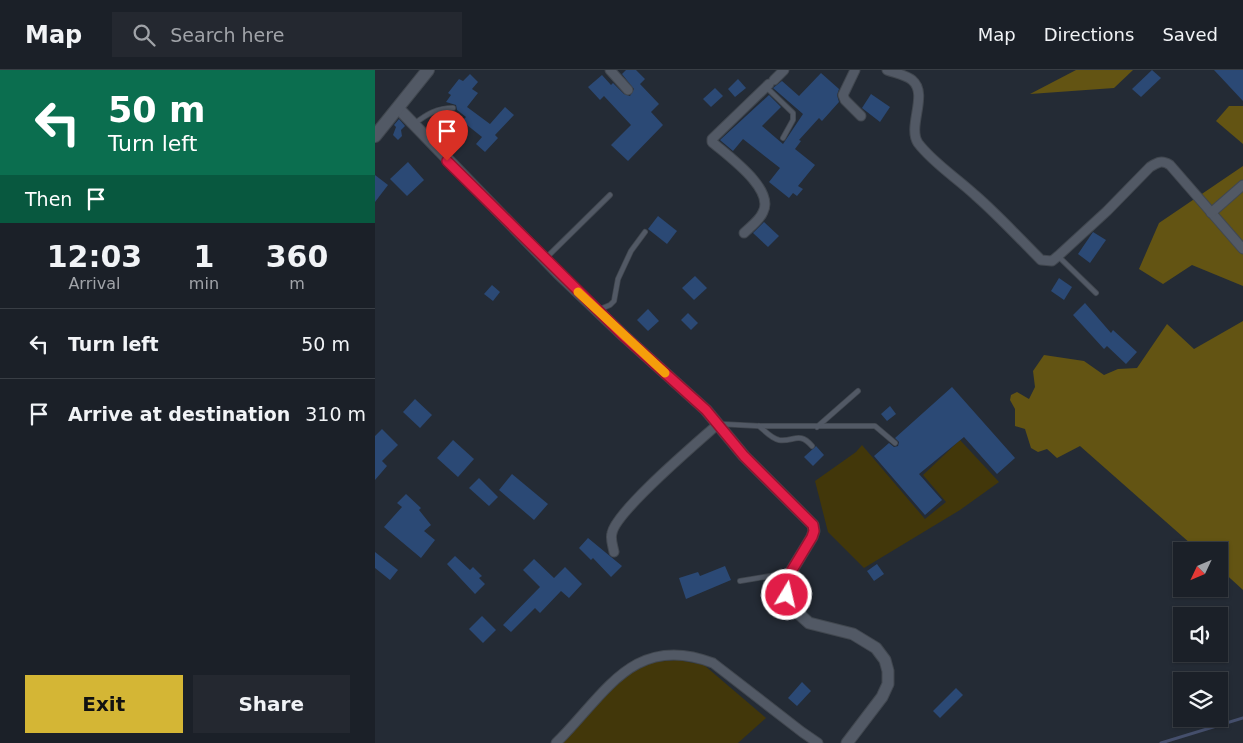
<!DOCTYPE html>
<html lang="en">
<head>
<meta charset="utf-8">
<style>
	:root { --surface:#1b2028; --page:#242830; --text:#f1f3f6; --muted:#a0a3a8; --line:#393e45; --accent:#d4b635 }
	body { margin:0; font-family:"DejaVu Sans",sans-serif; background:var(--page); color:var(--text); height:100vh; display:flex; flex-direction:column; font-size:19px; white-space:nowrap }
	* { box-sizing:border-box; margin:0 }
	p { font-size:16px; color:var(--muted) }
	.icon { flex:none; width:28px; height:28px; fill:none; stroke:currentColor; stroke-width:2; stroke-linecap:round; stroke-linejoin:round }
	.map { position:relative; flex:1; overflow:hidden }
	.details { display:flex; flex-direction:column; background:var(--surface); width:375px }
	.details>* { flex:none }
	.guide { background:#0b6e4f; color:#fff; overflow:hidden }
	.needle { width:32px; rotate:226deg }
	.controls { position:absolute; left:798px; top:472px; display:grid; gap:10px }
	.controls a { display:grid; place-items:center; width:55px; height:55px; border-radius:0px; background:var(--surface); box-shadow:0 1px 4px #0004,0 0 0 1px var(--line); font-size:25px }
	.pin { position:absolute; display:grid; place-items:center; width:42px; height:42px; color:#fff; margin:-51px -21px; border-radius:50% 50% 50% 0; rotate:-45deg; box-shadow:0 0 5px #0007 }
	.pin .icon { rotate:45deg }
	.me { position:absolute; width:55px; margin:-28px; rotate:9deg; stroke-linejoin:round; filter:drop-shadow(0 0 4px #0008) }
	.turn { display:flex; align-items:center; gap:18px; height:105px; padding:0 25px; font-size:22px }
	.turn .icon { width:65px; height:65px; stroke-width:2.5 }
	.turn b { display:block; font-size:35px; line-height:42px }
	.then { display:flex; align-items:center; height:48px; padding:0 25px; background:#0003; gap:10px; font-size:19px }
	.eta { display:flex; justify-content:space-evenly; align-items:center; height:85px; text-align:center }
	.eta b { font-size:30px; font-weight:600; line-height:35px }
	.cta { display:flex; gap:10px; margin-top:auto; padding:10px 25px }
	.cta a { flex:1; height:58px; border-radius:0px; background:var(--accent); color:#111; font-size:20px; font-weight:600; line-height:58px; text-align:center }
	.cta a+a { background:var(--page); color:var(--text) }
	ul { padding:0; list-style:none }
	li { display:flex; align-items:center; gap:15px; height:70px; padding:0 25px; border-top:1px solid var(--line) }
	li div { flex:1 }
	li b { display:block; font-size:19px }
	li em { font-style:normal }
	header { display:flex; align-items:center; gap:30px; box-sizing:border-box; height:70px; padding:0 25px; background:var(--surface); border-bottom:1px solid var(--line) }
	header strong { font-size:24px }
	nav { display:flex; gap:28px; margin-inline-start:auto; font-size:18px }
	.search { width:350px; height:45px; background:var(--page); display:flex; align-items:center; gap:12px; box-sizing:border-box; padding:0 18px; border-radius:0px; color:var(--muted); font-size:19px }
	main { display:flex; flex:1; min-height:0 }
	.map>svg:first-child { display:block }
	.green { fill:#42370a }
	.forest { fill:#635413 }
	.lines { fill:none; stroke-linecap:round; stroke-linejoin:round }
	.stream { stroke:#454f6c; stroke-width:3 }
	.building { fill:#2b4975 }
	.service-casing { stroke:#41474f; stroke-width:6 }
	.minor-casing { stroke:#41474f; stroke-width:11 }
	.tertiary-casing { stroke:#41474f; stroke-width:13 }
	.secondary-casing { stroke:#41474f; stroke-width:14 }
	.service { stroke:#525965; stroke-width:4.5 }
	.minor { stroke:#525965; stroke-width:9 }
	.tertiary { stroke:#525965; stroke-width:11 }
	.secondary { stroke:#525965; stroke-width:12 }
	.route-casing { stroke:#92132f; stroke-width:12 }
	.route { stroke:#e11d48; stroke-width:9 }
	.slow { stroke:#f59e0b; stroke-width:9 }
</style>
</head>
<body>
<header>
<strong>Map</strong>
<div class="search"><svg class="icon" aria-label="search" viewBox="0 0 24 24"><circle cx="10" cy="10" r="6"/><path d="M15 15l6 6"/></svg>Search here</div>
<nav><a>Map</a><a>Directions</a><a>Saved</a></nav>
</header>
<main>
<section class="details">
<div class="guide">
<div class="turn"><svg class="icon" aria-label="left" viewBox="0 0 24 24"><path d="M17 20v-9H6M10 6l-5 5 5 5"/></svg><div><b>50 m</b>Turn left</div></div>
<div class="then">Then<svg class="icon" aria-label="arrive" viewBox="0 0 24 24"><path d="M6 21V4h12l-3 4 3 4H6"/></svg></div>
</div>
<div class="eta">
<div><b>12:03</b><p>Arrival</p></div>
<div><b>1</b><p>min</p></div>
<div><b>360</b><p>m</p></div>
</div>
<ul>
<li><svg class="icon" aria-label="left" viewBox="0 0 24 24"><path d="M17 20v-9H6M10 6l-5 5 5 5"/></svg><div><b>Turn left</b></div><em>50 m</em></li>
<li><svg class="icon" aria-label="arrive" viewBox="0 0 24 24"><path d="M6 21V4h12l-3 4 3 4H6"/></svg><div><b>Arrive at destination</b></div><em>310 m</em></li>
</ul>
<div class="cta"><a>Exit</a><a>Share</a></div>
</section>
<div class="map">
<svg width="868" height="673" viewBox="0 0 868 673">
	<rect width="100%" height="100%" fill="#242b35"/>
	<g class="green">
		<polygon points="585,370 624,412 585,440 489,498 453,462 440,411 481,382 487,375 550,449 571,432 548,405"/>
		<polygon points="303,590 329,595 391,648 363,673 178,673 237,612 278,592"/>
	</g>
	<g class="forest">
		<polygon points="701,0 758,0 739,18 655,24"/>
		<polygon points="854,36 868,36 868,74 841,51"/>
		<polygon points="868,96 868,216 817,195 788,214 764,199 784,153"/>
		<polygon points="868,251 868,520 844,498 844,481 824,481 705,376 682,388 672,379 663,382 656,378 650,359 640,356 640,339 635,330 636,325 642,322 654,329 660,317 658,301 669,285 709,291 729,305 743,299 762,298 792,254 819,279"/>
	</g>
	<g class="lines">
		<polyline class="stream" points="786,673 868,648"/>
	</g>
	<g class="building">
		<polygon points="251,0 261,0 270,9 265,14 284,34 276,42 288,55 253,91 236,75 256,55 229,26 225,30 213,17 227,5 236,15 238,13 249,24 255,26 259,19 247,4"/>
		<polygon points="777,0 786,8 766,27 757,19"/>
		<polygon points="839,0 868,0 868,31"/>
		<polygon points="446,3 464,19 462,25 464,32 447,51 444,48 424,70 426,71 420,79 440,95 423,116 428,119 422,126 418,123 414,128 394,112 405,98 368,69 358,81 345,70 394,25 406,37 387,56 408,74 428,44 398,18 407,11 424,26"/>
		<polygon points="95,4 103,12 97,19 103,23 92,37 115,54 130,37 139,45 120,65 123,68 110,82 101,74 107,67 87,51 91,47 82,40 81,35 71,32 76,25 73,23 84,9 88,11"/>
		<polygon points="363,9 371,18 360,27 353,19"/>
		<polygon points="340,18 348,26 336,37 328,29"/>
		<polygon points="496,24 515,37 505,52 487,38"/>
		<polygon points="24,49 30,56 26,60 27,66 23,70 18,65 21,57 19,55"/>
		<polygon points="33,92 49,110 32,126 15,109"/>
		<polygon points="0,105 13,115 0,132"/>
		<polygon points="283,146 302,161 292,174 273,159"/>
		<polygon points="389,152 404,166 393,177 378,163"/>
		<polygon points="718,162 731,170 715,193 703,184"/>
		<polygon points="320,206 332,218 319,230 307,218"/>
		<polygon points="684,208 697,217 689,230 676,221"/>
		<polygon points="117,215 125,222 118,231 109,224"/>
		<polygon points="710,233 736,263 738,260 762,282 751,294 732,276 729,279 698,245"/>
		<polygon points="273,239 284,251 273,261 262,250"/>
		<polygon points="313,243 323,253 316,260 306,250"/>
		<polygon points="577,317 640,388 622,404 589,367 544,404 567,430 550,445 499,386 514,373 519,377 523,376 524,372 520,368"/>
		<polygon points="40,329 57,345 45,358 28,342"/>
		<polygon points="515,336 521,344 512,351 506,344"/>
		<polygon points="7,359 23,375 7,391 12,396 0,410 0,366"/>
		<polygon points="78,370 99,389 83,407 62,388"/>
		<polygon points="441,376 449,385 438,396 429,387"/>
		<polygon points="137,404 173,434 159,450 124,420"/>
		<polygon points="104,408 123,427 114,436 94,418"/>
		<polygon points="31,424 46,438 44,440 56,455 49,461 60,470 46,488 9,457 27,437 22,433"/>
		<polygon points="213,468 247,496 236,507 218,488 216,490 204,478"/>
		<polygon points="0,482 23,500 15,510 0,498"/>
		<polygon points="80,486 95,500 98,497 107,506 104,508 110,514 100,524 72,494"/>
		<polygon points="159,489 179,508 190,497 207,514 194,528 186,521 165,543 160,538 136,562 128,555 165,517 148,500"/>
		<polygon points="502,494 509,504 499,511 492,501"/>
		<polygon points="350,496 356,510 311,529 304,508 323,502 325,506"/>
		<polygon points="107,546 121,560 108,573 94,559"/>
		<polygon points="427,612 436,621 422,636 413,628"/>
		<polygon points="581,618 588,625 565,648 558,641"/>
	</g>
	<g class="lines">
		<defs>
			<g id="service">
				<polyline points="391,17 418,43 418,50 408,68"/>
				<path d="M39,54c13,-10 23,-16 39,-16"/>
				<polyline points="683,186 721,223"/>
				<polyline points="171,188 235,125"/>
				<polyline points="223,240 235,235 239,231 243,209 256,181 270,162"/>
				<polyline points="346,354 384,356 500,356 520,373"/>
				<path d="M384,356c6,5 12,12 20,14 15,2 20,-9 33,6"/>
				<polyline points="442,357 483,321"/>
				<polyline points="365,511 414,503"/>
			</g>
			<g id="minor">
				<polyline points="235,0 253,20"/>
				<polyline points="480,0 468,25 470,30 486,46"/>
				<path d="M512,0c8,3 19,5 25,10 17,14 -5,46 6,63 15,20 39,35 57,52 23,20 44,43 66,65l11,1 6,-5 49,-45 43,-44c8,-5 12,-7 20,-2l73,84"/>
				<polyline points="399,10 409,0"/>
				<polyline points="836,143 868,115"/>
				<path d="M369,163c6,-6 16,-13 19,-21 12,-23 -35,-56 -51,-70v-3l57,-55"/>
				<path d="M239,482c-1,-6 -4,-13 -2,-19 4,-22 86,-91 106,-109"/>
				<path d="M181,673c49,-48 77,-111 157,-80l89,69 16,11"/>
			</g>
			<polyline id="tertiary" points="23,38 183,203 249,266 331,340 369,386 438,455 439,461 437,467 411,510 413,525 423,543 434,553 478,564 501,578 510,590 513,601 513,614 507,627 472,673"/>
			<polyline id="secondary" points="0,66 53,0"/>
		</defs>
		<use href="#service" class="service-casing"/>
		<use href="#minor" class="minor-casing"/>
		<use href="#tertiary" class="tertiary-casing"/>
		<use href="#secondary" class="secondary-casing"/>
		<use href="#service" class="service"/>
		<use href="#minor" class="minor"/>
		<use href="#tertiary" class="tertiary"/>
		<use href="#secondary" class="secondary"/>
	</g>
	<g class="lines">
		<defs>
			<polyline id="route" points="72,91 249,266 331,340 369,386 438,455 439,461 437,467 411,510 412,525"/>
		</defs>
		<use href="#route" class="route-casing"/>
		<use href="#route" class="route"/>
		<polyline class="slow" points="203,222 290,303"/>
	</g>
</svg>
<div class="controls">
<a><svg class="needle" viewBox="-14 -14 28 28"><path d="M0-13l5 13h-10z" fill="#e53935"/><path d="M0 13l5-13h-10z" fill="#a0a3a8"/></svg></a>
<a><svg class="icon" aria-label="sound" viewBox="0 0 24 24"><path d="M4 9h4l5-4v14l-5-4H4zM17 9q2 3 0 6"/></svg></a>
<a><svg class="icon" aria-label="layers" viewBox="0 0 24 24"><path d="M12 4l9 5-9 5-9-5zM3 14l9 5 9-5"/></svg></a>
</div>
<div class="pin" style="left:72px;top:91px;background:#d93025"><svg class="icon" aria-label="arrive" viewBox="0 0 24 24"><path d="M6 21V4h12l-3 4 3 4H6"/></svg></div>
<svg class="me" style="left:412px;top:525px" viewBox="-20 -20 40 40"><circle r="17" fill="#e11d48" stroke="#fff" stroke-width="3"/><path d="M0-11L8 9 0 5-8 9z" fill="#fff"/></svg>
</div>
</main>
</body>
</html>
